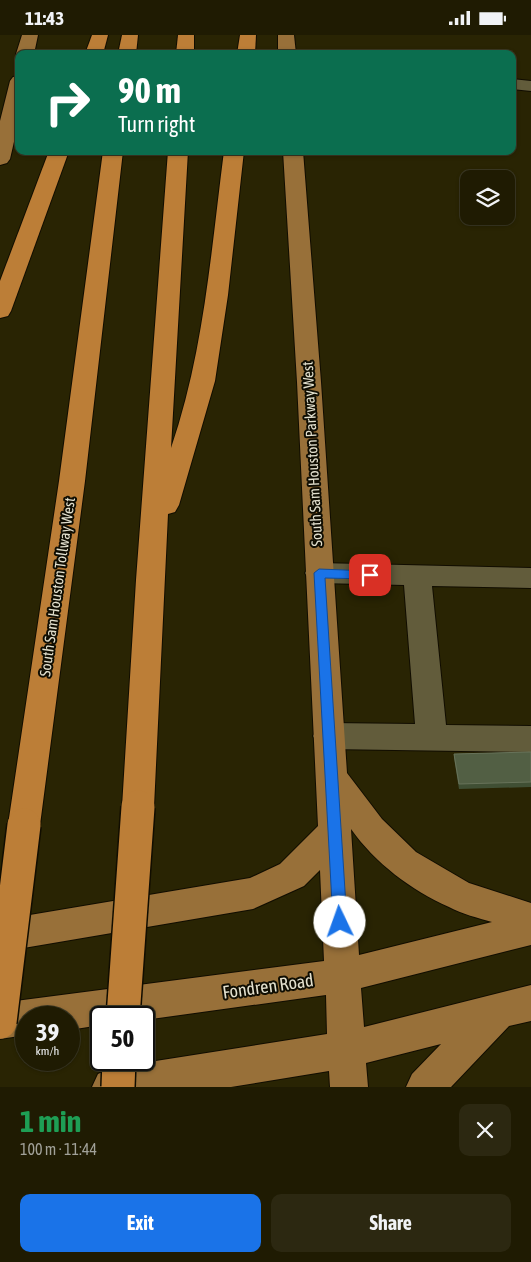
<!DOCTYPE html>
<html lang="en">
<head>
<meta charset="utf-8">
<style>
	:root { --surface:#1f1b02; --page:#2c2811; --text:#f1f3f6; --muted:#a1a199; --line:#3c3924; --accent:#1a73e8 }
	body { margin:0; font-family:"Asap Condensed",sans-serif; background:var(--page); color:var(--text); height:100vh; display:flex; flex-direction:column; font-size:19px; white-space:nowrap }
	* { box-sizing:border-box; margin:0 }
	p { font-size:16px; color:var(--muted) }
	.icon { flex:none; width:28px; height:28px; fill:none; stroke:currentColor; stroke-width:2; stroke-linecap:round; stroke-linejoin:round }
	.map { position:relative; height:1052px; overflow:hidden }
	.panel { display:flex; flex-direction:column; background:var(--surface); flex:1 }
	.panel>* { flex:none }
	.top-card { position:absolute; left:15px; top:15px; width:501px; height:105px; border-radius:10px; box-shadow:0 1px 4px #0004,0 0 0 1px var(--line); background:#0b6e4f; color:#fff; overflow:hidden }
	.buttons { position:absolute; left:460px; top:135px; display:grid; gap:10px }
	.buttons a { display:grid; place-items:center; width:55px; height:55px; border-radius:10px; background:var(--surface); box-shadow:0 1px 4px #0004,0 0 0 1px var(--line); font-size:25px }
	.speed { position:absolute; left:15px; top:971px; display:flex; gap:10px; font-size:25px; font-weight:700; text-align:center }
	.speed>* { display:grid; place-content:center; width:65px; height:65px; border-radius:50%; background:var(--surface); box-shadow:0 1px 4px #0004,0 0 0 1px var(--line); line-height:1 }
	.speed small { font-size:12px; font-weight:400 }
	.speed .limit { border:2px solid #111; border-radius:8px; background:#fff; color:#111 }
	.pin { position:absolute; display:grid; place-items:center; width:42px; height:42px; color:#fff; margin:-21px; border-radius:10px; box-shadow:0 2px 8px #0006 }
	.me { position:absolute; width:55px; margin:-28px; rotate:357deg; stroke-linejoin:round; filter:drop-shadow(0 0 4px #0008) }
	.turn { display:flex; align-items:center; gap:18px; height:105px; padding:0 20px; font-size:22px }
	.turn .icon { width:65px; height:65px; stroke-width:2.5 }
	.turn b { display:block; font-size:35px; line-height:42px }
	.round { display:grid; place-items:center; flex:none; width:52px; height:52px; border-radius:10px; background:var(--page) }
	.head { display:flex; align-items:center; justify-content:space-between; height:85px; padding:0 20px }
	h1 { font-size:30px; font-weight:700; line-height:38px; color:#1e9e55 }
	.primary-button { display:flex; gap:10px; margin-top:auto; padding:10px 20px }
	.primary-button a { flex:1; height:58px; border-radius:10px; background:var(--accent); color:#fff; font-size:20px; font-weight:700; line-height:58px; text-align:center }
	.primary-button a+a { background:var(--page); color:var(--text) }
	.status { display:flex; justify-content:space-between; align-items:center; height:35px; padding:0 25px; background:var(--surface); direction:ltr }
	.status svg { height:14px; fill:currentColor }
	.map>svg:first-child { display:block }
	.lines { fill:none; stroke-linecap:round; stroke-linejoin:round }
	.minor-casing { stroke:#110d00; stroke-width:2 }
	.major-casing { stroke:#110d00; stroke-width:2 }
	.highway-casing { stroke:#110d00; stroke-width:2 }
	.minor { fill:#625c3b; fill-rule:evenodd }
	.major { fill:#987039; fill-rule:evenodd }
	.highway { fill:#bc7e37; fill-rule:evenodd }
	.highway-bridge-casing { stroke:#110d00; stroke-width:36; stroke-linecap:butt }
	.highway-bridge { stroke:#bc7e37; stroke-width:33 }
	.wall { fill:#404f34 }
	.building { fill:#525f44; stroke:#68735a }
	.route { fill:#1a73e8; stroke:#114b97 }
	.labels { text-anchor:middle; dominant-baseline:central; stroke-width:4; stroke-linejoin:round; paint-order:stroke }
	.street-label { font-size:15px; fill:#e3e0ce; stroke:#0f0d02 }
	.near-street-label { font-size:18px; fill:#e3e0ce; stroke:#0f0d02 }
</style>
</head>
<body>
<div class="status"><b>11:43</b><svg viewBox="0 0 49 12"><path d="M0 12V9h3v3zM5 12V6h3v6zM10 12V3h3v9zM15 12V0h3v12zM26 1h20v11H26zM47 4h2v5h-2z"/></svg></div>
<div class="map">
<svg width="531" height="1052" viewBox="0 0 531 1052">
	<rect width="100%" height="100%" fill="#292403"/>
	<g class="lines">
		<defs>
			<g id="minor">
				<polygon points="512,44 531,46 531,56 512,54"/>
				<polygon points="319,528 531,533 531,553 432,551 446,690 531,691 531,717 329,714 318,710 313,701 318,692 329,688 415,689 404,550 319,548 309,545 305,538 309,531"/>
			</g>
			<g id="major">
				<polygon points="22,0 38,0 34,19 19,19 19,22 16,19"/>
				<polygon points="278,0 294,0 296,19 278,19"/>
				<polygon points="19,41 19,85 10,124 7,128 0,130 0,86 10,46 13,42"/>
				<path d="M283,116h20l18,231 26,391 35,46 34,33 53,31 62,20v42l-170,43 3,39 167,-42v36l-22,5 -58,61h-45l6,-13 29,-30 -75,19 2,24h-38l-1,-16 -98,16h-139l6,-13 13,-6 216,-34 -1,-39 -182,25v-3h-43v8l-32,5v-13h-43v18l-26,4v-36l324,-42 -4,-91 -16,16 -51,23 -253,43v-32l250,-42 30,-14 38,-38 -21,-444zM351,794c24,34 60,61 98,78 13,7 29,11 43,15l-133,33z"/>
			</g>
			<g id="highway">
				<polygon points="92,0 108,0 103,19 85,19"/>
				<polygon points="122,0 138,0 136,19 118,19"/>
				<polygon points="178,0 194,0 194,19 176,19"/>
				<polygon points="240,0 256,0 255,19 237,19"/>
				<polygon points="49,116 69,116 11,276 8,281 0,283 0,246"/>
				<polygon points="103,116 123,116 85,446 40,790 36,800 24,804 12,800 8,790 59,446"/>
				<path d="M168,116h20l-17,297c33,-96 40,-197 53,-297h20l-16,144 -13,86 -36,124 -4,7 -7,2 -14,293 -5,10 -11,4 -11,-4 -5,-10 14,-227z"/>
			</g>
		</defs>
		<use href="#minor" class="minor-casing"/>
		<use href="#major" class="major-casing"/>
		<use href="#highway" class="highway-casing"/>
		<use href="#minor" class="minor"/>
		<use href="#major" class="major"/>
		<use href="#highway" class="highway"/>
		<defs>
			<g id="highway-bridge">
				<polyline points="123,982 138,772"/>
				<polyline points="0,987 24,790"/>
				<polyline points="118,1052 119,1025"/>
			</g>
		</defs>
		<use href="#highway-bridge" class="highway-bridge-casing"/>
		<use href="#highway-bridge" class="highway-bridge"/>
	</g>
	<polygon class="wall" points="531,717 531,752 459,754 454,723 454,719"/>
	<polygon class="building" points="531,717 531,747 459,749 454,719"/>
	<polygon class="route" points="319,534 370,536 376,540 370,544 325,543 347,887 345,891 340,893 335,891 333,887 314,538"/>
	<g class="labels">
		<g class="street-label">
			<text transform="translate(312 419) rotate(-93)">South Sam Houston Parkway West</text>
			<text transform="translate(57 552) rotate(-82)">South Sam Houston Tollway West</text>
		</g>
		<g class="near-street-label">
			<text transform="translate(268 951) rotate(-8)">Fondren Road</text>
		</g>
	</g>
</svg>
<div class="buttons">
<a><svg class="icon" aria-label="layers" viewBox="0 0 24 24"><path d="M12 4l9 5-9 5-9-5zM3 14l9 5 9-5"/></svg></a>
</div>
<div class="speed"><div>39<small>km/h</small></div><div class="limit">50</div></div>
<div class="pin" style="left:370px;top:540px;background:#d93025"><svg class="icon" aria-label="arrive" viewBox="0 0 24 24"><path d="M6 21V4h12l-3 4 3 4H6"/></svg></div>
<svg class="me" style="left:340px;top:887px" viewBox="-20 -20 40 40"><circle r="19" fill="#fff"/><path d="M0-13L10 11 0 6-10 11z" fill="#1a73e8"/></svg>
<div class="top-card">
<div class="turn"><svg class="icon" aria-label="right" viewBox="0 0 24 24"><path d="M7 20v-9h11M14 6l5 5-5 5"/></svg><div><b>90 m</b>Turn right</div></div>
</div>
</div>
<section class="panel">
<div class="head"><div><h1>1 min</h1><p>100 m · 11:44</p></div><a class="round"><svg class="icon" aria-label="close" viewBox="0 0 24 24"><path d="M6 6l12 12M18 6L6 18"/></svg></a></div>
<div class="primary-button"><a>Exit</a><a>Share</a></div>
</section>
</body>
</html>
